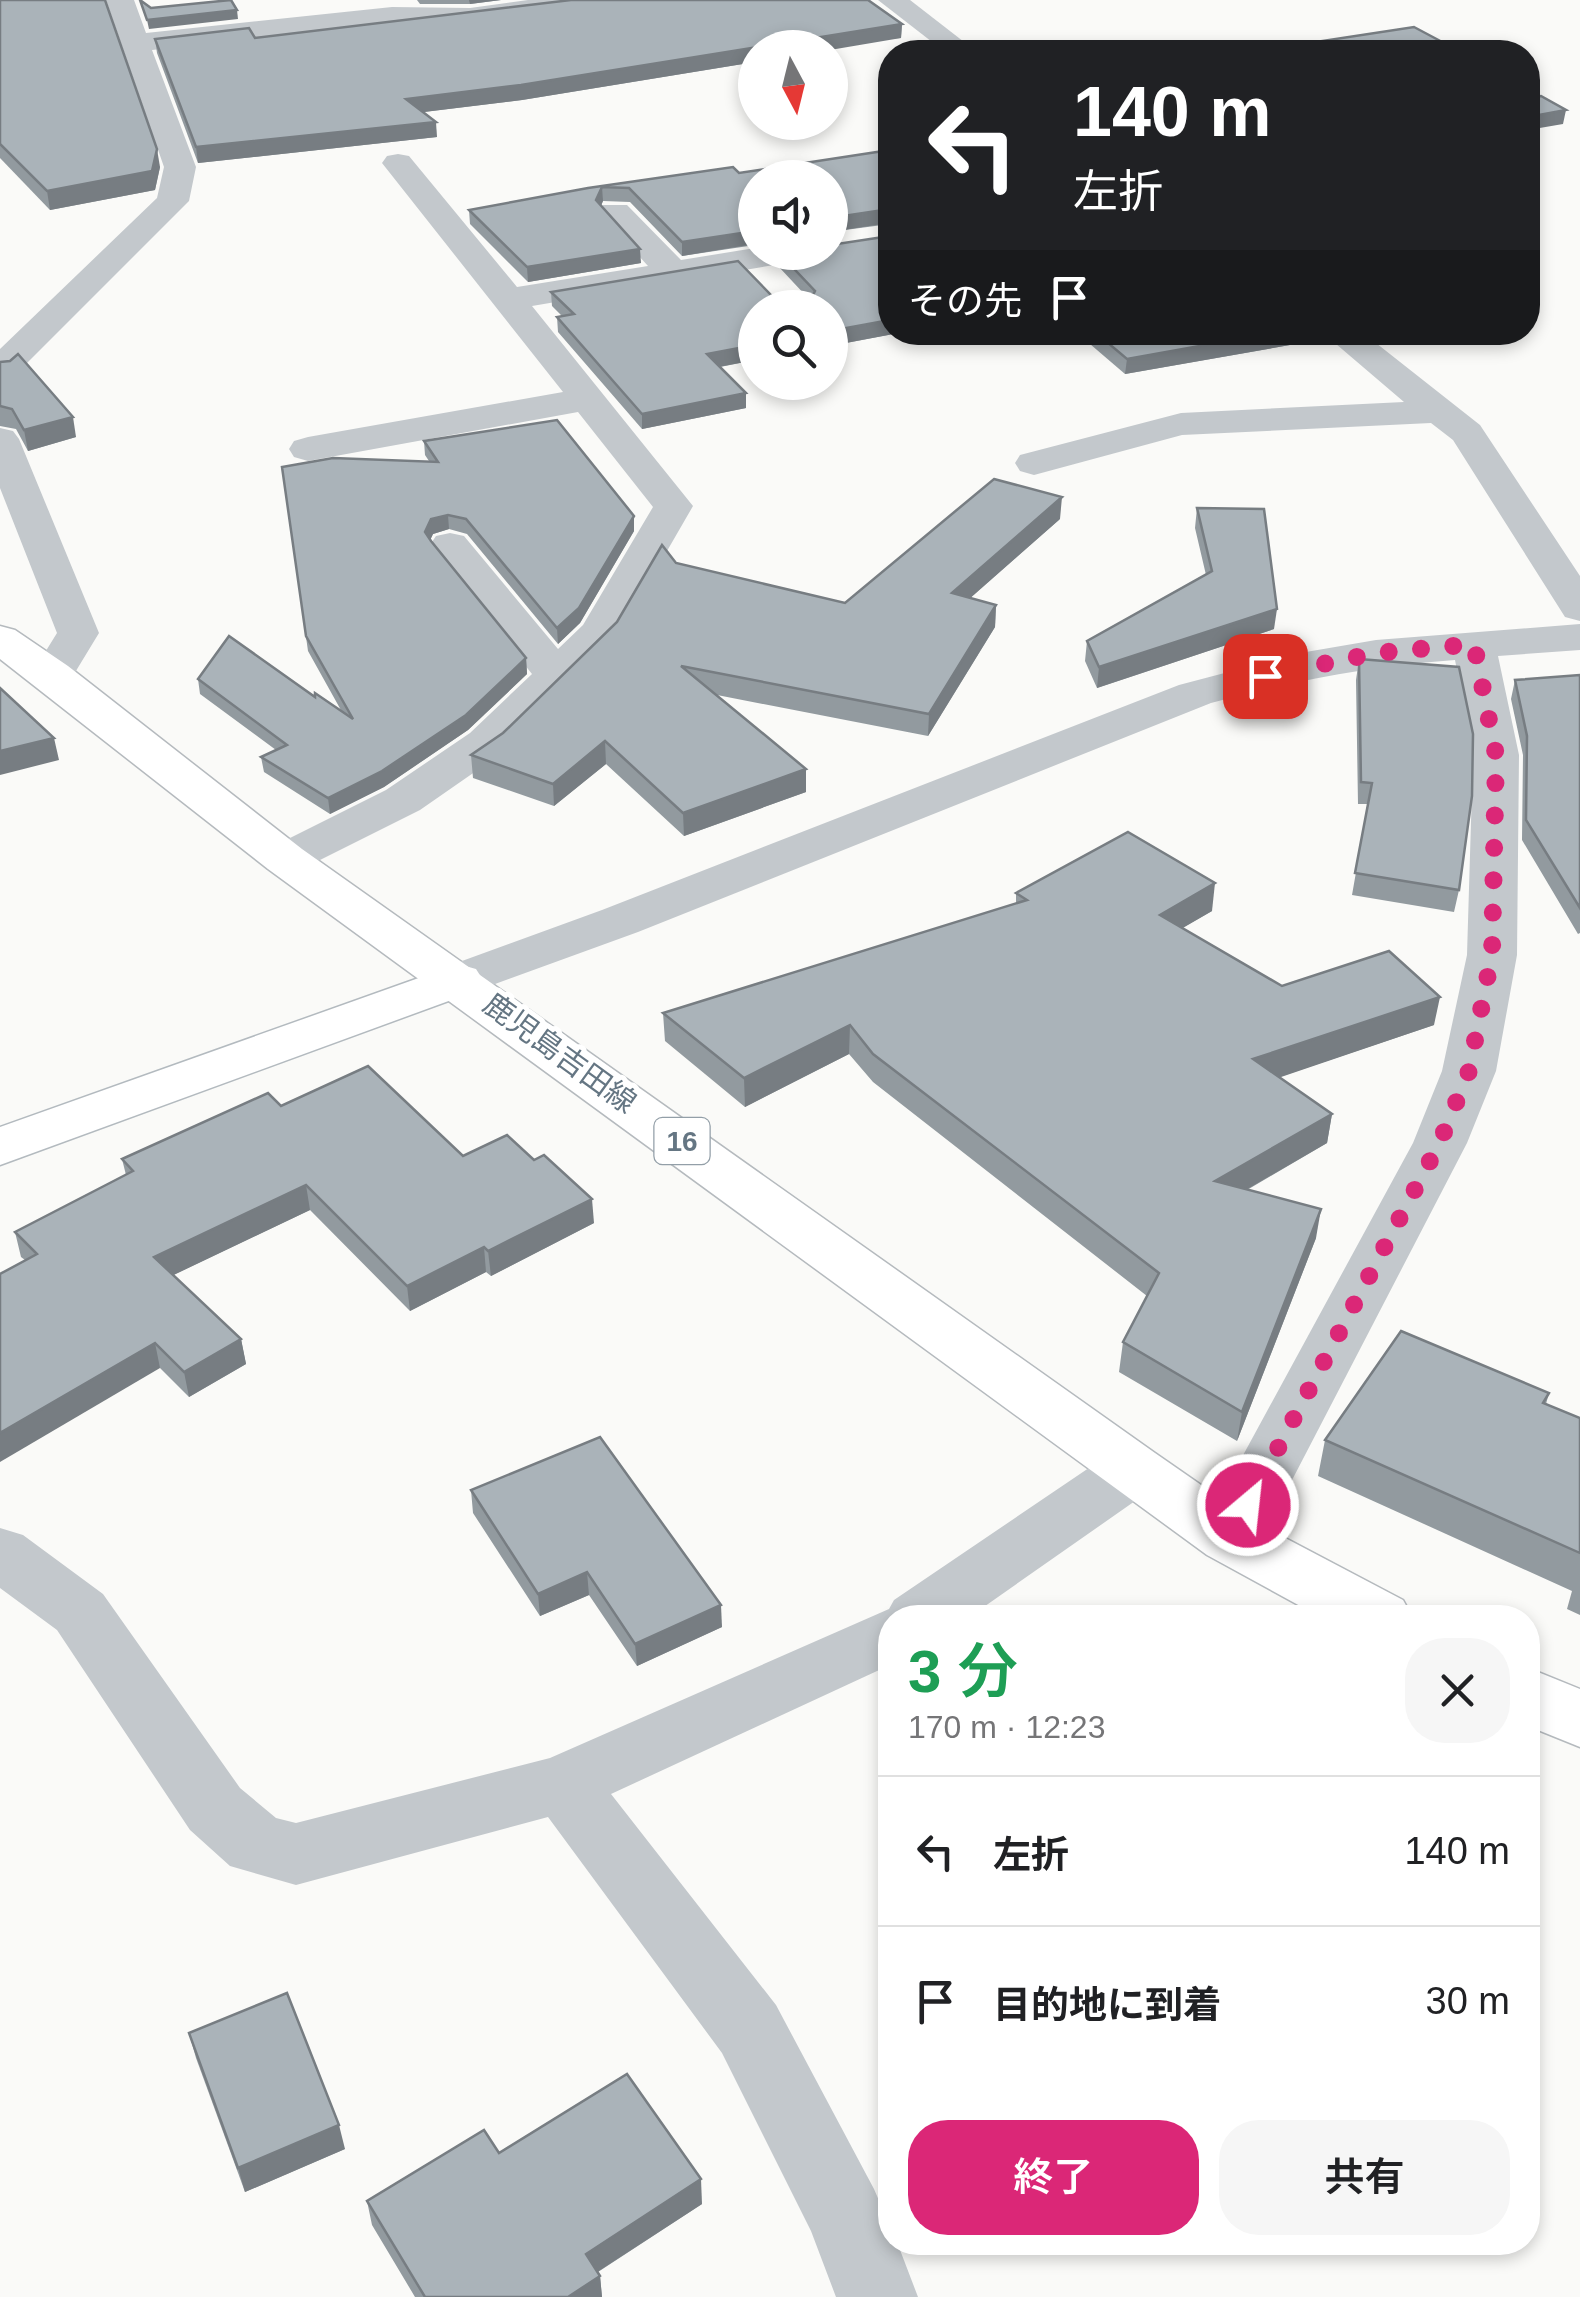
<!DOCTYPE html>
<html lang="ja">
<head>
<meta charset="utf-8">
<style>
	:root { --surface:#fff; --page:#f6f6f6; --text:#202124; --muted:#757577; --line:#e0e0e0; --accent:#db2777 }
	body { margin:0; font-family:Arial,"Noto Sans JP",sans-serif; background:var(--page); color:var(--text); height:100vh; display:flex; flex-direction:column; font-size:38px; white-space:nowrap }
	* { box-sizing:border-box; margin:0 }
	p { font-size:32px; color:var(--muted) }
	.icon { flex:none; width:55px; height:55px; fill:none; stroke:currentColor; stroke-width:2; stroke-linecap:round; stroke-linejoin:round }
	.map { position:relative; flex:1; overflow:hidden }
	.panel { position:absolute; left:878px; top:1605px; width:662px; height:650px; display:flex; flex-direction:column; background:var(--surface); border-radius:40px; box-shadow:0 5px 15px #0003 }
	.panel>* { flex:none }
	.banner { position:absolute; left:878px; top:40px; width:662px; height:305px; border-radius:40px; box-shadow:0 5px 15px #0003; background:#202124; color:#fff; overflow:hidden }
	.needle { width:65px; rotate:173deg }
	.fabs { position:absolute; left:738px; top:30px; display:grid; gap:20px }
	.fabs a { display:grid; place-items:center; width:110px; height:110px; border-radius:50%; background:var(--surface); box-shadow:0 5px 15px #0003; font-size:50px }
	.pin { position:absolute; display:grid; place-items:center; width:85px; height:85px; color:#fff; margin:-42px; border-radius:20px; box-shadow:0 5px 15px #0006 }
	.me { position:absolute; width:110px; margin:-55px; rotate:28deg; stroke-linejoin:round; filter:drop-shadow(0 0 8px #0008) }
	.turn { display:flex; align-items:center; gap:35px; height:210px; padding:0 30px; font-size:45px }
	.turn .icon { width:130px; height:130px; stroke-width:2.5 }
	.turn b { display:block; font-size:70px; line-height:85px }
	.then { display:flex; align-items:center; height:95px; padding:0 30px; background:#0003; gap:20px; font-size:38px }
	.round { display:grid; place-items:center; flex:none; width:105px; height:105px; border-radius:40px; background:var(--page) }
	.summary { display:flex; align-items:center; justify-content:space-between; height:170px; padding:0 30px }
	h1 { font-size:60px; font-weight:600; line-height:75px; color:#1e9e55 }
	.primary-button { display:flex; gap:20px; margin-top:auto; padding:20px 30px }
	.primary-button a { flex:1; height:115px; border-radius:40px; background:var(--accent); color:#fff; font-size:40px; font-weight:600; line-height:115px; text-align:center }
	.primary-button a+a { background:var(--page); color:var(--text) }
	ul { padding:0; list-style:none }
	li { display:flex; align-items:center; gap:30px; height:150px; padding:0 30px; border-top:2px solid var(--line) }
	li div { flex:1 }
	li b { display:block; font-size:38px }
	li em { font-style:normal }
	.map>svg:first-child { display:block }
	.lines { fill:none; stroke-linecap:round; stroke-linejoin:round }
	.secondary-casing { stroke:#b3babf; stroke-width:3 }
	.primary-casing { stroke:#b5babe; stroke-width:3 }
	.street { fill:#c3c8cc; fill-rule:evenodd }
	.secondary { fill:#fff; fill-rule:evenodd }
	.primary { fill:#fff; fill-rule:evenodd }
	.wall { fill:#929a9f }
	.shaded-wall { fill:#777d82 }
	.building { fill:#aab3b9; stroke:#777d82; stroke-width:2.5 }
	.route { stroke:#db2777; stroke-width:18; stroke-dasharray:0 32.4 }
	.labels { text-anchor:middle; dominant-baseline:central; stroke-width:10; stroke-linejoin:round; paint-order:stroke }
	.shield { fill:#fff; stroke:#939fa8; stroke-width:2.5 }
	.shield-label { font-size:28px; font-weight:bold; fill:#657683 }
	.street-label { font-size:30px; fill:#657683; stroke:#fff }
</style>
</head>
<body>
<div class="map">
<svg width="1580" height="2297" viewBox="0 0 1580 2297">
	<rect width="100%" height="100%" fill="#fafaf8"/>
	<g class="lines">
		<defs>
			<polygon id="secondary" points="458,964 476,969 483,980 476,991 0,1165 0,1127"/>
			<g id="primary">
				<polygon points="0,626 15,630 68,666 302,849 1155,1453 1253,1521 1403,1600 1413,1618 1322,1618 1207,1555 268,869 0,659"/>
				<polygon points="1528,1668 1580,1689 1580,1747 1528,1726"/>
			</g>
		</defs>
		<use href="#secondary" class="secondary-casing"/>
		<use href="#primary" class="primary-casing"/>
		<g class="street">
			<polygon points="106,0 134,0 146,33 392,7 470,8 528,0 605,0 591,8 470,24 392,23 152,50 196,167 189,201 13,377 0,380 0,349 157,198 164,167"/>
			<polygon points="878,0 910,0 977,52 945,52"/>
			<polygon points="398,154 409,156 517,287 648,266 599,212 603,205 627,205 681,260 755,248 755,252 809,252 804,259 792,262 532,306 693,506 615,641 502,753 420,810 302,869 285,873 268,869 261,859 268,849 386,790 470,733 532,674 436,554 430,545 436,536 450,533 464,536 558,649 583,625 653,507 578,412 308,461 294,457 289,449 294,441 308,437 563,392 382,163 387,156"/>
			<polygon points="1322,332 1362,332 1480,425 1580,576 1580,621 1565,617 1453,440 1431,423 1182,435 1034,475 1020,471 1015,463 1020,455 1181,413 1404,402"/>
			<polygon points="0,428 13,431 19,439 99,633 68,684 53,688 38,684 31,675 57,633 0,488"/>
			<path d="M1580,624v26l-82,6 21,99 -2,200 -21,116 -29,72 -205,395 -9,17 -23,8 -23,-8 -9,-17 215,-395 29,-72 25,-116 6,-200 -18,-95c-84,6 -163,21 -244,43l-573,229 -162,59 -18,5 -18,-5 -7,-11 7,-11 162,-59 577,-225 121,-32 76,-13z"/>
			<polygon points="1133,1447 1155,1453 1164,1470 1155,1487 968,1618 890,1618 890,1665 611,1794 776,2005 874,2189 890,2226 890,2242 897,2242 918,2297 836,2297 811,2231 722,2053 548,1817 296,1885 230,1866 190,1830 57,1630 0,1588 0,1528 23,1535 103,1594 240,1788 276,1818 296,1823 550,1758 889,1609 894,1600 1111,1453"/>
		</g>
		<use href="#secondary" class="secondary"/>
		<use href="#primary" class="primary"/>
	</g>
	<g class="wall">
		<polygon points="0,0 160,167 155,190 50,210 0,158"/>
		<polygon points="417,0 501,0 470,4 420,4"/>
		<polygon points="902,24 901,38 755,48 755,62 522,100 423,112 437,137 198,163 157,53 155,39"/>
		<polygon points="890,150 890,224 830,232 830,178 755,178 755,245 682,256 630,202 603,201 601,206 641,263 528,282 470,224 469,210 588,188 739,173"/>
		<polygon points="779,253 890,332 904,332 830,346 830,308 755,360 720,367 746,393 746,408 642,429 558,332 557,317 562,316 552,306 551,292 807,297 779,267"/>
		<polygon points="1076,332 1325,332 1324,339 1125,374"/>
		<polygon points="0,362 76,437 28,451 16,429 0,426"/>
		<polygon points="424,441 634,531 580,623 558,644 467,534 449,529 433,534 430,540 526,658 527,674 468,730 384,787 330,814 264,772 261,757 276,750 200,694 198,679 315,697 342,712 308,651 282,467 429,461 425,455"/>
		<polygon points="1197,508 1274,629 1097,688 1085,661 1087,641 1206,575 1195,528"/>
		<polygon points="1060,519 970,598 996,605 995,627 928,736 717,695 806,769 806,792 684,836 606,764 554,806 473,778 471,755 503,733 676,563 845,603"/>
		<polygon points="1359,659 1459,890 1454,912 1352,895 1368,804 1358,804 1356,680"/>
		<polygon points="1580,675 1580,933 1578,934 1522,840 1523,755 1511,699 1515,680"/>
		<polygon points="1016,893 1212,911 1182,928 1282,986 1434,1025 1279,1077 1332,1114 1327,1143 1247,1190 1316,1238 1237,1441 1119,1372 1123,1342 1147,1296 873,1082 849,1054 745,1107 665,1041 663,1013 1016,903"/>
		<polygon points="281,1106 463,1156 594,1223 491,1276 486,1272 410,1311 310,1210 173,1275 241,1339 246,1364 189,1397 160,1368 25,1260 21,1257 15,1232 126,1175 122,1159"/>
		<polygon points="1549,1393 1546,1404 1580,1418 1580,1615 1567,1609 1572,1591 1318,1476 1325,1440"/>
		<polygon points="471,1490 722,1627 637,1666 589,1595 540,1616 473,1513"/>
		<polygon points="189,2033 345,2149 245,2192 196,2058"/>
		<polygon points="499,2153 702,2204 598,2272 600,2276 602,2297 415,2297 372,2225 367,2201"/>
	</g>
	<g class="shaded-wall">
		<polygon points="469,0 501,0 470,4"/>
		<polygon points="237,10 238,19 149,29 147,20"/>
		<polygon points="902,24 901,38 830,50 830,48 755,48 755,62 522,100 408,114 406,99"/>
		<polygon points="1566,110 1563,124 1528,130 1528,117"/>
		<polygon points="436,122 437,137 198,163 196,147"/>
		<polygon points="157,149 160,167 155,190 50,210 47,191"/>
		<polygon points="602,187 603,201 596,215 596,200"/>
		<polygon points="890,209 889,223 830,232 830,218"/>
		<polygon points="754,230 754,244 682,256 682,242"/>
		<polygon points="640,249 641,263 528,282 527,267"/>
		<polygon points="890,320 890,332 904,332 830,346 830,331"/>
		<polygon points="1278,332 1325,332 1324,339 1125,374 1127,359"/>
		<polygon points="1378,332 1397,332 1377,336"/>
		<polygon points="755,345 755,360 708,369 707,354"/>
		<polygon points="746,393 746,408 642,429 642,414"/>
		<polygon points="73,417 76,437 28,451 24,430"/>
		<polygon points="1062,497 1060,519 951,615 952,593"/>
		<polygon points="448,515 449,529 433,534 427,547 425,532 431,519"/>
		<polygon points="634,516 634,531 580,623 558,644 557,628"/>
		<polygon points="996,605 995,627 928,736 929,714"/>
		<polygon points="1277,609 1274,629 1097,688 1099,667"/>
		<polygon points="526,658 527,674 468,730 384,787 330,814 328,798"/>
		<polygon points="54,738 59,760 0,775 0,751"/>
		<polygon points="605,741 606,764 554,806 553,784"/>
		<polygon points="806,769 806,792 684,836 683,813"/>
		<polygon points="1215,883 1212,911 1157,943 1160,915"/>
		<polygon points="1440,997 1434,1025 1249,1088 1253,1059"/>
		<polygon points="850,1025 849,1054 745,1107 744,1078"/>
		<polygon points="1332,1114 1327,1143 1211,1210 1215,1181"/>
		<polygon points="306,1185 310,1210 159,1282 154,1257"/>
		<polygon points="592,1199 594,1223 491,1276 488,1251"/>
		<polygon points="1321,1209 1316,1238 1237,1441 1242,1412"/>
		<polygon points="484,1247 486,1272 410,1311 407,1286"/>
		<polygon points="241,1339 246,1364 189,1397 184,1372"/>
		<polygon points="155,1343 160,1368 0,1462 0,1433"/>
		<polygon points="587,1572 589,1595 540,1616 538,1594"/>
		<polygon points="721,1605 722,1627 637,1666 635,1644"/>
		<polygon points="339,2125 345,2149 245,2192 238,2168"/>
		<polygon points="701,2179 702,2204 588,2278 586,2254"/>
		<polygon points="600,2276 602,2297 568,2297"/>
	</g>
	<g class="building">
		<polygon points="0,0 105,0 157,149 152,171 47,191 0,144"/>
		<polygon points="140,0 151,8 231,0 237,10 147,20"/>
		<polygon points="571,0 868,0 902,24 521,85 406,99 436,122 196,147 155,39 249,28 255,38"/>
		<polygon points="1414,27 1461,52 1250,52"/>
		<polygon points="1528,94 1528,98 1541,96 1566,110 1528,117"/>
		<polygon points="890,150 890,209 830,218 830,178 755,178 755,231 682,242 629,188 602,187 596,200 640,249 527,267 469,210 588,188 733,167 739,173"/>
		<polygon points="890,236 890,320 830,331 830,308 755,308 755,345 707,354 746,393 642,414 557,317 574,314 551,292 738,261 772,296 812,297 815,291 779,253 830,252 830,245"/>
		<polygon points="1095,332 1278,332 1127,359"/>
		<polygon points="18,354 73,417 24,430 12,409 0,406 0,362 10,361"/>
		<polygon points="557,420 634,516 579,608 557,628 466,519 448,515 431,519 425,532 431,541 526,658 466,715 382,771 328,798 261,757 287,745 198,679 229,636 315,697 315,693 353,719 306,636 282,467 333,458 438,462 424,441"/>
		<polygon points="994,479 1062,497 952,593 996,605 929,714 681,666 806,769 683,813 605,741 553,784 471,755 503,733 617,622 662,545 676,563 845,603"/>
		<polygon points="1197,508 1264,509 1277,609 1099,667 1087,641 1212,571"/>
		<polygon points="1359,659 1459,667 1473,734 1472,796 1459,890 1355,873 1372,783 1361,782"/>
		<polygon points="1580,675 1580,908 1526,820 1527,736 1515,680"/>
		<polygon points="0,688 54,738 0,751"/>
		<polygon points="1128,832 1215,883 1160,915 1282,986 1389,951 1440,997 1253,1059 1332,1114 1215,1181 1321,1209 1242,1412 1123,1342 1159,1273 873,1054 850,1025 744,1078 663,1013 1027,900 1016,893"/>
		<polygon points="368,1066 463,1156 507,1135 534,1160 544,1155 592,1199 488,1251 484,1247 407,1286 306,1185 154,1257 241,1339 184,1372 155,1343 0,1433 0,1274 37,1254 15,1232 133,1171 122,1159 268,1093 281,1106"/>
		<polygon points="1401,1331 1549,1393 1543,1403 1580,1418 1580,1553 1325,1440"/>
		<polygon points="600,1437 721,1605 635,1644 587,1572 538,1594 471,1490"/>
		<polygon points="287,1993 339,2125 238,2168 189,2033"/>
		<polygon points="627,2074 701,2179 586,2254 600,2276 568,2297 425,2297 367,2201 484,2130 499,2153"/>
	</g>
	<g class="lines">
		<polyline class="route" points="1248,1505 1440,1142 1469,1071 1492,954 1496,755 1474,644 1376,653 1265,676"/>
	</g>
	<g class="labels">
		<rect class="shield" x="654.5" y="1118" width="55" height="46" rx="8"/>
		<g class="shield-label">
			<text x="682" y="1141">16</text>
		</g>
		<g class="street-label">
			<text transform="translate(560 1053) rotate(36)">鹿児島吉田線</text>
		</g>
	</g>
</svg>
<div class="fabs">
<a><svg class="needle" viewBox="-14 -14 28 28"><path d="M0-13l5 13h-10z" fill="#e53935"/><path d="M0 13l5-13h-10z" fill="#757577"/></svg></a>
<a><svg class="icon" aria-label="sound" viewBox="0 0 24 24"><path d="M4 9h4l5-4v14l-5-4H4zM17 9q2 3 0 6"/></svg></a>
<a><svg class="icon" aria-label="search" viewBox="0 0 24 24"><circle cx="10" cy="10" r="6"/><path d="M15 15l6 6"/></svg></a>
</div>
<div class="pin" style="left:1265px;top:676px;background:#d93025"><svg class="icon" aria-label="arrive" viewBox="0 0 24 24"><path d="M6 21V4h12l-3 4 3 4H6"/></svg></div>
<svg class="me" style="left:1248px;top:1505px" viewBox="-20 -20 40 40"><circle r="17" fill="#db2777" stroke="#fff" stroke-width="3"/><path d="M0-11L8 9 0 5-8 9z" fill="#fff"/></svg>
<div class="banner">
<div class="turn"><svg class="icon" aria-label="left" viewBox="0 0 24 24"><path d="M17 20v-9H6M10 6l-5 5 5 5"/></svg><div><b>140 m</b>左折</div></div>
<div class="then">その先<svg class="icon" aria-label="arrive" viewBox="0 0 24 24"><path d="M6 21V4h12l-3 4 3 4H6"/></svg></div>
</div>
<section class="panel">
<div class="summary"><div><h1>3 分</h1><p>170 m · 12:23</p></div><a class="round"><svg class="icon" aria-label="close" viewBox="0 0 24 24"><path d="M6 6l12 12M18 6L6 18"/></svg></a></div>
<ul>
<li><svg class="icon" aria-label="left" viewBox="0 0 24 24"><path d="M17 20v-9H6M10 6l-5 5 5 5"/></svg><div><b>左折</b></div><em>140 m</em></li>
<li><svg class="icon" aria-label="arrive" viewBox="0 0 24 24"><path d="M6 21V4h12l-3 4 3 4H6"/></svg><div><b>目的地に到着</b></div><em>30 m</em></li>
</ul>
<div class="primary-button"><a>終了</a><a>共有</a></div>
</section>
</div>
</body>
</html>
